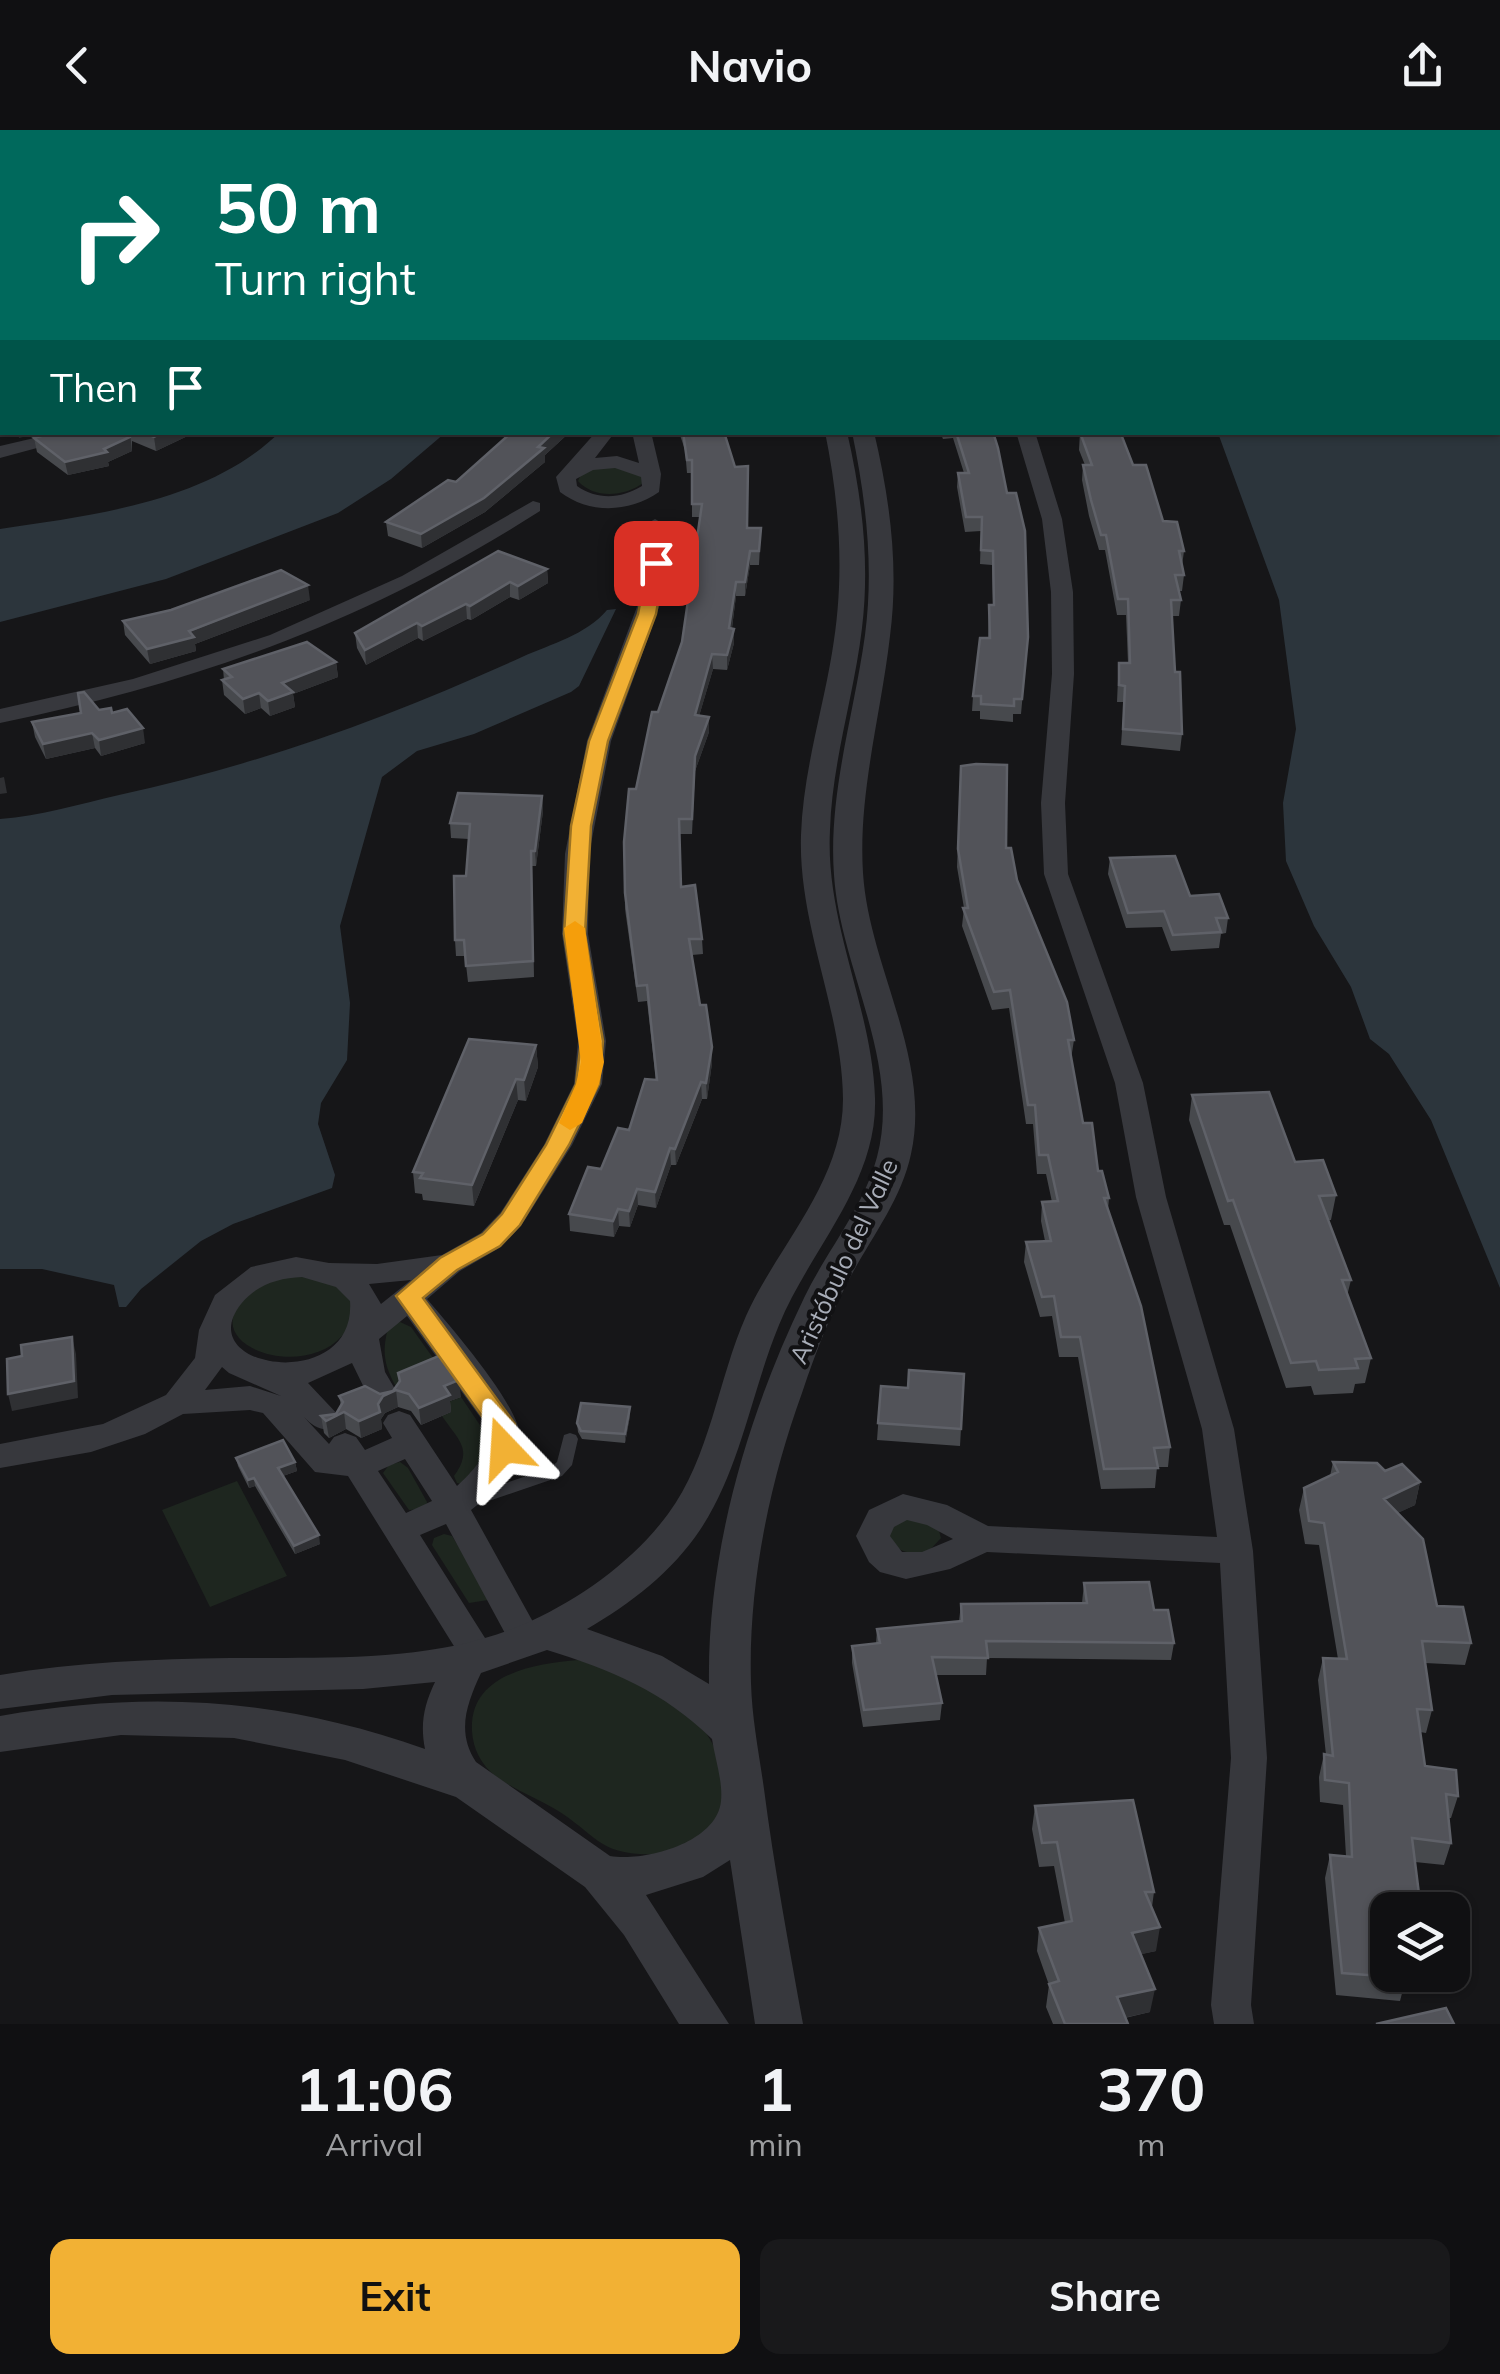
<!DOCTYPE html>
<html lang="en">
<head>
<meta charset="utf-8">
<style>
	:root { --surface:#101012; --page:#19191b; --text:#f1f3f6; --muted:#9c9d9f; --line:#303032; --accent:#f2b134 }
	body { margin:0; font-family:Mulish,sans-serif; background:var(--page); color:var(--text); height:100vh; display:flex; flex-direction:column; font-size:38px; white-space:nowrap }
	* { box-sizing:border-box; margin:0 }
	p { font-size:32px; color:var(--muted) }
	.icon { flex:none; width:55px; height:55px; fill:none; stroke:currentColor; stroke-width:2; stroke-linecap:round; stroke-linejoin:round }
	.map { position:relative; height:1894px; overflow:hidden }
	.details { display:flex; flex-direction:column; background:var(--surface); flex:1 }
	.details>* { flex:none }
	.guide { position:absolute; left:0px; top:0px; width:1500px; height:305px; box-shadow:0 2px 8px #0004,0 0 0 2px var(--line); background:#00695c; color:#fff; overflow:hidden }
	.controls { position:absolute; left:1370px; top:1762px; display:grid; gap:20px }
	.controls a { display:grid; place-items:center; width:100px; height:100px; border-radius:20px; background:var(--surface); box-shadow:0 2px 8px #0004,0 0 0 2px var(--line); font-size:50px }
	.pin { position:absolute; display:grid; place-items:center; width:85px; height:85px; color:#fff; margin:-42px; border-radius:20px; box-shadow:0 5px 15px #0006 }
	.me { position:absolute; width:110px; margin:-55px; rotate:340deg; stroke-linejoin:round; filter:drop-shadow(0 0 8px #0008) }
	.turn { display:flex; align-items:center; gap:35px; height:210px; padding:0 50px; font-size:45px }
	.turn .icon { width:130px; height:130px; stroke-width:2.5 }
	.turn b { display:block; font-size:70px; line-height:85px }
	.then { display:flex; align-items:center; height:95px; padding:0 50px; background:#0003; gap:20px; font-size:38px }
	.eta { display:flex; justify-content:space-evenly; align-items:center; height:170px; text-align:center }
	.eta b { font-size:60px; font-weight:700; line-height:70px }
	.button { display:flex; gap:20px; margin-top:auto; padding:20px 50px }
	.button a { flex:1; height:115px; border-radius:20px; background:var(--accent); color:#111; font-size:40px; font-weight:700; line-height:115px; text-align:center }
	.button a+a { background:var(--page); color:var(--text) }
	header { display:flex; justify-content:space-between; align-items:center; height:130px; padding:0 50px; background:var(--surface); font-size:45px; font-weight:700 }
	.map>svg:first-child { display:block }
	.green { fill:#1e261f }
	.water { fill:#2c353c }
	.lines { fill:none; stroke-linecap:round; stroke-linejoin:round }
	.service { fill:#37383d; fill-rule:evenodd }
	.minor { fill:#37383d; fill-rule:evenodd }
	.tertiary { fill:#37383d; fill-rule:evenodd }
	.wall { fill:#47494d }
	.shaded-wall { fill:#2f3033 }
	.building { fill:#525359; stroke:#5f6168; stroke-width:2.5 }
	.route { fill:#f2b134; stroke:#9d7322; stroke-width:2.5 }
	.slow { fill:#f59e0b }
	.labels { text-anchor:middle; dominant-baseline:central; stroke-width:8; stroke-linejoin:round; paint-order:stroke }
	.street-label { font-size:25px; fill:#a8adb8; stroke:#111113 }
</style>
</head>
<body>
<header><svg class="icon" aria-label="back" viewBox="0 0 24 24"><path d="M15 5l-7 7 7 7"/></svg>Navio<svg class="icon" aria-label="share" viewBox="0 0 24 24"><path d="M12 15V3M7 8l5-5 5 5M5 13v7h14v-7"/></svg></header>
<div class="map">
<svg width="1500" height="1894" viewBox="0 0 1500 1894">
	<rect width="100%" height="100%" fill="#161618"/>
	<g class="green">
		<path d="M607,334l35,9 1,10c-19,14 -49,16 -65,-2l4,-9z"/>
		<path d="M308,1143l33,12 14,23c-4,9 -6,21 -13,28 -42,47 -152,6 -92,-42 6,-5 12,-12 19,-14 12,-5 27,-5 39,-7z"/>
		<path d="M400,1192l11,5 32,45 -45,18c-14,-23 -17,-39 -9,-65z"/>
		<path d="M461,1267l29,43 -23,45 -10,-2 -3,-7c20,-27 4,-36 -12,-60l9,-4 -5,-9z"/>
		<polygon points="400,1332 408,1338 427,1372 425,1379 409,1380 383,1343 389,1335"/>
		<polygon points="237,1351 287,1446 210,1477 162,1380"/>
		<path d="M915,1384l24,17 2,7 -14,15c-25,0 -31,0 -40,-24z"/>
		<polygon points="444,1404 452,1406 489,1466 488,1470 469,1473 432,1415 434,1408"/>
		<path d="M578,1530c36,7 69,13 98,38 28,24 68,83 43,120 -4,6 -11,11 -16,16 -11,12 -33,20 -48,20 -57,2 -57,-19 -100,-45 -19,-11 -42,-20 -60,-33 -14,-12 -22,-27 -23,-45 -3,-58 63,-67 106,-71z"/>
	</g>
	<g class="water">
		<polygon points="1498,233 1500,233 1500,1158 1431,990 1389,924 1370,909 1351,857 1314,796 1286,731 1283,673 1296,599 1279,470 1218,303 1498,302"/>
		<path d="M280,302l165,1 -54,46 -53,34 -172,66 -166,43v-93c94,-14 208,-27 280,-97z"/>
		<path d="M616,479l-37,77 -8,6 -97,42 -57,17 -35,26 -42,149 10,77 -3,57 -26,43 -3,21 17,51 -3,13 -99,36 -32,17 -60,48 -15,18h-7l-5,-22 -72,-16h-42v-450c41,-3 79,-15 119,-24 144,-31 270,-78 403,-138 29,-13 64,-22 85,-47z"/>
	</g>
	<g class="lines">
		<polygon class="service" points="570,1303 576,1305 578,1309 572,1335 562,1346 474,1376 468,1374 466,1370 468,1366 550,1338 557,1332 564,1305"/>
		<g class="minor">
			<polygon points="935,0 952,0 954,2 937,2"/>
			<polygon points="985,0 1001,0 1003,2 987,2"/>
			<polygon points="1343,0 1362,0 1364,2 1345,2"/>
			<polygon points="1498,56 1500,57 1500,67 1498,66"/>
			<rect x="0" y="77" width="2" height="10"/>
			<polygon points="1498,144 1500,144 1500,155 1498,154"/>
			<polygon points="60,302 96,302 0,328 0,316"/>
			<path d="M596,302h19l-20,26 22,-2 22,7 -7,-31h19l10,42 -2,18c-30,21 -70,22 -99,0l-4,-15zM615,338l26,9 1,9c-21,13 -45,14 -65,0l-1,-7 17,-9z"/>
			<path d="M1016,302h19l27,87 11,73 1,82 -9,129 3,71 75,209 23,114 68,232 19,122 14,207 -16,247 3,19h-40l-3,-19 20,-247 -11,-195 -233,-11 -37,17 -44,10 -26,-7 -11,-10 -13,-26 13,-26 34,-16 44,11 41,21 229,11 -15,-108 -66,-232 -21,-114 -71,-209 -3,-71 11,-129 -1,-82 -9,-73zM907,1390l20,5 26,14 -31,13h-20l-12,-16 4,-9z"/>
			<path d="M533,371l7,2v8c-174,111 -339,170 -540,212v-14l133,-30 137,-44 132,-59z"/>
			<path d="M655,389l10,6 -2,71 -52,145 -22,113 -1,80 18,107 -4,43 -30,61 -51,81 -20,21 -41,24 -33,28c22,26 96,110 94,142 -2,26 -31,55 -50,69l72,130 -5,10 -12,4 -12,-4 -68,-126 -26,11 77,122 -6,10 -12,4 -12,-4 -119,-191 -33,-4 -52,-59 -13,-3 -67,4 -38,20 -54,18 -91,16v-24l103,-20 63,-29 29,-37 4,-28 16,-35 36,-28 45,-10 33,6 48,1 65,-9 39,-22 20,-21 43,-67 30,-61 4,-43 -16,-107 3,-80 22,-113 54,-145 4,-71zM302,1147l34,10 14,14c7,93 -161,69 -109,3 15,-19 37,-26 61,-27zM411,1150l-30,24 -12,-20zM407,1186l78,108c8,27 -9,44 -28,62l-47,-71 -11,-4 -11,4 -5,8 9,15 -27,12 -9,-13 -11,-4 -11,4 -5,7 -25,-27c11,11 18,15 33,10l5,-8 -34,-36 44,-20 20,41 11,3 11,-3 5,-8 -14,-24 -6,-33zM222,1237l7,6 52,23 -31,-10 -45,4zM405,1329l27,42 -26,12 -28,-42z"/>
		</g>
		<path class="tertiary" d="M825,302h22c15,65 23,130 15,196 -8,68 -30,134 -32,202 -5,93 42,177 45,268 3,85 -66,153 -96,227 -28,68 -38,143 -79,205 -28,42 -70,74 -113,99l75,27 47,28c-2,-131 38,-268 95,-386 23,-48 59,-89 73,-141 25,-94 -37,-189 -43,-282 -6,-81 20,-160 31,-240 9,-68 1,-135 -13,-203h22c16,68 25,135 16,204 -9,79 -32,157 -27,237 6,94 69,186 48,281 -9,43 -37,80 -58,118 -21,38 -37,79 -51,121 -33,91 -54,193 -51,290 1,36 8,70 13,106 10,78 25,157 39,235h-48l-25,-164 -27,17 -57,18 83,129h-50l-55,-89 -39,-48 -129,-90 -111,-37 -111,-22 -113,-3 -121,17v-36c150,-26 280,-18 425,33 -5,-25 -1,-44 10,-67l-72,7 -251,6 -112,14v-34c77,-13 153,-16 230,-17 100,-1 209,6 301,-37 52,-24 103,-61 137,-107 42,-56 50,-135 78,-198 32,-71 97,-134 97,-217 -1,-90 -45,-173 -42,-264 2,-62 21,-122 31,-182 13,-75 8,-147 -7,-221zM547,1520c64,20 116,41 165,89 3,20 11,42 9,62 -4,42 -77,61 -111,55l-134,-94c-20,-30 -9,-59 5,-89z"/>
	</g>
	<g class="wall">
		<polygon points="306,0 561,0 569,2 317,2"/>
		<polygon points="56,302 196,302 156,321 132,311 132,321 108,332 109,336 68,345 37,322 34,308"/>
		<polygon points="512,302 570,302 545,325 545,332 485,382 422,418 388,406 386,392 456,352"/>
		<polygon points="679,302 724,302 747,398 761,398 759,435 750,435 745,466 736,466 732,498 734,513 727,540 713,539 699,586 709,587 709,602 695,641 692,704 679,704 681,757 702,809 703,824 692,825 700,875 712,933 707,969 702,969 676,1035 671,1035 656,1078 638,1075 630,1097 619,1096 614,1107 570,1101 569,1084 629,1000 656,950 647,871 638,872 625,779 624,712 636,659 658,582 682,512 700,387 692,387 692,343 687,343 685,320"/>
		<polygon points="940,302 993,302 1028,507 1021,584 1013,584 1013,592 980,589 980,581 972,581 973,566 988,508 989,475 993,475 992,435 980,434 981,401 965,402 957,357 958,343 964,343 953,308 943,309"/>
		<polygon points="1080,302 1111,302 1111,305 1133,335 1163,391 1184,421 1182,436 1184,445 1182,461 1179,461 1181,470 1179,486 1172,486 1175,542 1182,604 1180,621 1121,615 1124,572 1117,572 1118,549 1119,533 1128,533 1126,485 1117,485 1105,420 1099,420 1089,386 1082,350 1083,335 1085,335 1079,320"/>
		<polygon points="547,439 548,453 519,470 510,467 471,490 467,489 423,511 418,508 366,535 357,518 355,503"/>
		<polygon points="310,470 195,514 196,521 150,534 125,505 123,491"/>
		<polygon points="336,532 338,547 293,564 295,577 270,586 261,578 245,584 224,565 222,550 224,550 223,539"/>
		<polygon points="99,580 112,583 145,613 101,626 95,618 46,629 35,607 32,592"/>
		<polygon points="961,636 1006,718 1074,910 1071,929 1083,993 1098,1041 1109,1068 1108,1080 1170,1317 1168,1337 1157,1337 1155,1358 1101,1359 1078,1227 1059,1227 1052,1186 1040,1187 1024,1132 1026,1112 1045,1111 1041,1091 1042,1072 1052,1072 1046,1044 1037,1044 1033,994 1026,994 1009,878 992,880 962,796 964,778 957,737"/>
		<polygon points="542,666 543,681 536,736 532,736 534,847 468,852 465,826 456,826 455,810 466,746 469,709 451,708 450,693"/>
		<polygon points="1110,728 1190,766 1228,788 1226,803 1221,804 1219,818 1171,821 1162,797 1126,798 1108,744"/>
		<polygon points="536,915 538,937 526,971 518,970 474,1076 423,1070 422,1064 415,1063 413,1042"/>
		<polygon points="1192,965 1295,1032 1336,1065 1331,1090 1328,1090 1351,1150 1347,1166 1371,1228 1365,1253 1355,1254 1353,1263 1314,1265 1311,1256 1286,1258 1230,1095 1224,1095 1189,990"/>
		<polygon points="398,1243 461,1267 450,1271 451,1282 421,1295 411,1281 398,1277 385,1283 381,1289 382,1299 361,1308 346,1299 329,1308 324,1303 321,1286 336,1284 341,1276 339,1266 380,1264 393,1261 399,1253"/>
		<polygon points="964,1244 960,1316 877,1310 881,1256 908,1258"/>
		<polygon points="630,1286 625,1313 582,1309 578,1302 577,1293"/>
		<polygon points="236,1328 295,1332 297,1341 283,1346 320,1414 295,1424 255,1356 249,1358 238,1336"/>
		<polygon points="1333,1332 1385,1341 1420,1352 1415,1375 1397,1383 1437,1476 1471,1513 1465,1535 1425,1533 1432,1580 1426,1603 1420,1602 1425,1636 1458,1666 1451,1688 1449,1688 1451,1713 1444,1735 1415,1732 1388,1780 1406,1848 1400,1871 1336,1865 1325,1748 1330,1725 1346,1726 1343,1675 1320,1672 1319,1647 1324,1624 1326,1625 1318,1550 1323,1528 1338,1529 1319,1415 1305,1414 1299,1380 1304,1358 1330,1346"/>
		<polygon points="1084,1453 1154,1480 1174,1513 1171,1530 987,1528 986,1545 936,1545 942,1573 940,1590 863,1597 852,1533 852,1516 876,1514 877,1499 959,1491 961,1474 1082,1473"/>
		<polygon points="1035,1676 1154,1762 1152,1777 1156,1821 1141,1824 1150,1882 1125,1888 1128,1894 1053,1894 1046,1877 1049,1855 1037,1821 1039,1798 1065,1793 1054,1736 1039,1737 1032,1699"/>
	</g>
	<g class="shaded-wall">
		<polygon points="18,302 42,302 19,308"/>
		<polygon points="130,302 132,321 108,332 109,336 68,345 65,332 104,319"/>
		<polygon points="164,302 196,302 156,321 154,307"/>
		<polygon points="554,302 570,302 545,325 545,332 485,382 422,418 421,404"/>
		<polygon points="750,421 750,435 745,466 745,452"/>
		<polygon points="547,439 548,453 519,470 518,456"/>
		<polygon points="510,452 510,467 471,490 470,476"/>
		<polygon points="736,452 736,466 730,513 729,498"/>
		<polygon points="308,455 310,470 195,514 196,521 150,534 147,519"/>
		<polygon points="466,474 467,489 423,511 422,496"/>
		<polygon points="417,493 418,508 366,535 365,520"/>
		<polygon points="734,499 734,513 727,540 727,525"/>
		<polygon points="712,524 713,539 695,600 695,585"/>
		<polygon points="336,532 338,547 293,564 295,577 270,586 268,571 282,553"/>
		<polygon points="259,563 261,578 245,584 243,569"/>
		<polygon points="709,587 709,602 695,641 692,704 695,626"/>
		<polygon points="143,598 145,613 101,626 99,610"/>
		<polygon points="92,603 95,618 46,629 43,614"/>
		<polygon points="4,647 7,663 0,664 0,648"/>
		<polygon points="542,666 543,681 536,736 535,721"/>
		<polygon points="536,915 538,937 526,971 524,950"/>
		<polygon points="712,917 712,933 707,969 706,953"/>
		<polygon points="516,949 518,970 474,1076 472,1055"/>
		<polygon points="701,952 702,969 676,1035 675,1019"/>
		<polygon points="670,1018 671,1035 656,1078 655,1062"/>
		<polygon points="637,1059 638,1075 630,1097 629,1081"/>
		<polygon points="618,1079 619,1096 614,1107 613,1091"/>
		<polygon points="72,1207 76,1224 78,1268 12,1281 8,1264"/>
		<polygon points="459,1250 461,1267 450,1271 451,1282 421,1295 419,1278 444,1256"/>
		<polygon points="396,1260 398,1277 385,1283 381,1289 382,1299 361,1308 359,1291 378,1274 383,1266"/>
		<polygon points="630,1277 630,1286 625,1313 625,1304"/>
		<polygon points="344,1282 346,1299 329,1308 326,1291"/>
		<polygon points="295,1332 297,1341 280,1347 278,1338"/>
		<polygon points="254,1348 255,1356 249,1358 248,1350"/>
		<polygon points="1420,1352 1415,1375 1379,1392 1384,1369"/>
		<polygon points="319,1405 320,1414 295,1424 294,1416"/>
		<polygon points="1160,1797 1156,1821 1129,1827 1132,1803"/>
		<polygon points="1155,1859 1150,1882 1114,1890 1117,1867"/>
	</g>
	<g class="building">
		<polygon points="350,0 561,0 569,2 357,2"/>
		<rect x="0" y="39" width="2" height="23"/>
		<polygon points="2,140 2,219 0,220 0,142"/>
		<polygon points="56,302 130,302 130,307 104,319 107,322 65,332 34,308"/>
		<polygon points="142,302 164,302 154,307"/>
		<polygon points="512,302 554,302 538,317 544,318 484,368 421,404 386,392 448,350 456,352"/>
		<polygon points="683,302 724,302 735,337 748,336 747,398 761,398 759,421 750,421 745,452 736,452 729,498 734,499 727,525 712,524 695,585 709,587 695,626 692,689 679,689 681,757 695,755 702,809 689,809 700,875 706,875 712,917 706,953 701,952 675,1019 670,1018 655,1062 637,1059 629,1081 618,1079 613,1091 569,1084 588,1037 601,1039 618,998 629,1000 645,949 657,950 647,855 637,856 625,763 624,712 629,659 636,659 652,582 658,582 682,512 702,374 692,374 692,330 687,330"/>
		<polygon points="956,302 993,302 998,318 1007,363 1016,363 1025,401 1028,507 1022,569 1014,569 1014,576 981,574 981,566 973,566 980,508 990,508 989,475 994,475 993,421 981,420 982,387 966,387 958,343 969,343"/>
		<polygon points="1087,302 1111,302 1111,305 1121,304 1133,335 1146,335 1163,391 1177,392 1184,421 1179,421 1184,445 1175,445 1181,470 1171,470 1175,542 1180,542 1182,604 1123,599 1125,556 1119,555 1119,533 1130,533 1128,469 1118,469 1106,405 1101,405 1091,370 1083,335 1092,335 1081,305 1088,305"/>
		<polygon points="498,421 547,439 518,456 510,452 470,476 466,474 422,496 417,493 365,520 355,503"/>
		<polygon points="281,440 308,455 189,501 194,507 147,519 123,491 171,480"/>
		<polygon points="307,512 336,532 282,553 293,562 268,571 259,563 243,569 222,550 232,547 223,539"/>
		<polygon points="84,562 99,580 111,578 112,583 127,579 143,598 99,610 92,603 43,614 32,592 81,583 78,563"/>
		<polygon points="976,634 1007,635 1006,718 1011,718 1017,750 1067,872 1074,910 1068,910 1083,993 1092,993 1098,1041 1102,1041 1109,1068 1104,1068 1141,1176 1170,1317 1154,1318 1158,1338 1104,1339 1080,1207 1061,1207 1054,1166 1042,1167 1026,1112 1051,1111 1042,1072 1058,1071 1048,1025 1039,1025 1035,975 1028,975 1010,860 994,862 963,778 968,778 958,719 961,636"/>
		<polygon points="458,663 542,666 535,721 531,721 533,831 466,836 464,810 455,810 454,746 466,746 470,694 450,693"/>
		<polygon points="1175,726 1190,766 1219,764 1228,788 1216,788 1221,802 1173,805 1164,781 1128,783 1110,728"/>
		<polygon points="469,909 536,915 524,950 516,949 472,1055 420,1048 423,1043 413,1042"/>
		<polygon points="1269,962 1295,1032 1323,1030 1336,1065 1319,1066 1351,1150 1342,1150 1371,1228 1355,1229 1358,1238 1319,1240 1316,1231 1291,1233 1233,1070 1228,1071 1192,965"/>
		<polygon points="72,1207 74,1251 8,1264 7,1229 22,1226 21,1215"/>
		<polygon points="441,1225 459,1250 444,1256 450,1265 419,1278 409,1264 396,1260 383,1266 378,1274 380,1282 359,1291 344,1282 326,1291 321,1286 336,1284 343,1272 339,1266 365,1256 380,1264 393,1261 400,1251 398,1243"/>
		<polygon points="909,1240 964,1244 961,1299 878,1293 881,1256 908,1258"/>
		<polygon points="581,1273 630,1277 625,1304 581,1301 577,1293"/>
		<polygon points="283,1310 295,1332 278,1338 319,1405 294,1416 254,1348 248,1350 236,1328"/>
		<polygon points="1333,1332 1377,1333 1385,1341 1402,1334 1420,1352 1384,1369 1423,1409 1437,1476 1463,1477 1471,1513 1422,1511 1432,1580 1417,1579 1425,1636 1456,1640 1458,1666 1446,1664 1451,1713 1412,1708 1421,1780 1388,1780 1388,1845 1406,1845 1406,1848 1342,1843 1330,1725 1352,1727 1349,1653 1325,1650 1324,1624 1333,1626 1323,1528 1347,1529 1324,1393 1309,1391 1304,1358 1338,1342"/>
		<polygon points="1149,1452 1154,1480 1168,1480 1174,1513 986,1511 988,1528 932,1527 942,1573 864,1580 852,1516 880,1513 877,1499 962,1491 961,1474 1087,1473 1084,1453"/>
		<polygon points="1133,1670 1154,1762 1145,1762 1160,1797 1132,1803 1155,1859 1117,1867 1128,1894 1065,1894 1049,1854 1059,1851 1039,1798 1072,1791 1057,1712 1042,1713 1035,1676"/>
		<polygon points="1446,1878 1454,1894 1376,1894"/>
	</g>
	<polygon class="route" points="656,428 665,433 656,484 608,611 591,696 585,804 603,911 599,954 569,1015 520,1095 500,1116 457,1140 423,1168 515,1294 517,1318 513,1325 494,1325 489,1296 396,1166 440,1128 483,1104 502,1084 546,1015 576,954 581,911 564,804 571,696 589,611 638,484 648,433"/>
	<polygon class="slow" points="575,791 585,798 604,932 599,954 582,993 570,1000 559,993 576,954 581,932 564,798"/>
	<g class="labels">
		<g class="street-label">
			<text transform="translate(843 1131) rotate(-65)">Aristóbulo del Valle</text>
		</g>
	</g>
</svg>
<div class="controls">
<a><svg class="icon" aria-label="layers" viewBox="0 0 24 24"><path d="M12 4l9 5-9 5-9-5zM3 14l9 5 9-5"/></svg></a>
</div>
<div class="pin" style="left:656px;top:433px;background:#d93025"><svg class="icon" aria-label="arrive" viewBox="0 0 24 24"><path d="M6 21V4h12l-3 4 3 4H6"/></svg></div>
<svg class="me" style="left:504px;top:1318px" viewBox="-20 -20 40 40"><path d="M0-17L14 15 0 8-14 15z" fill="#f2b134" stroke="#fff" stroke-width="4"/></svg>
<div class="guide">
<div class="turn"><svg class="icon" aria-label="right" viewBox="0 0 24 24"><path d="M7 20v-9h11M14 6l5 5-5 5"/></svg><div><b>50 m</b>Turn right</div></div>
<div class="then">Then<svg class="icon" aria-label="arrive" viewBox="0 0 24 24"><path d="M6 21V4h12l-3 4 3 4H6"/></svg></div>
</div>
</div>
<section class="details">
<div class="eta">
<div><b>11:06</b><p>Arrival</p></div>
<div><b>1</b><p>min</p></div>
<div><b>370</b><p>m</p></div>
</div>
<div class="button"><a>Exit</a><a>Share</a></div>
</section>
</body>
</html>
